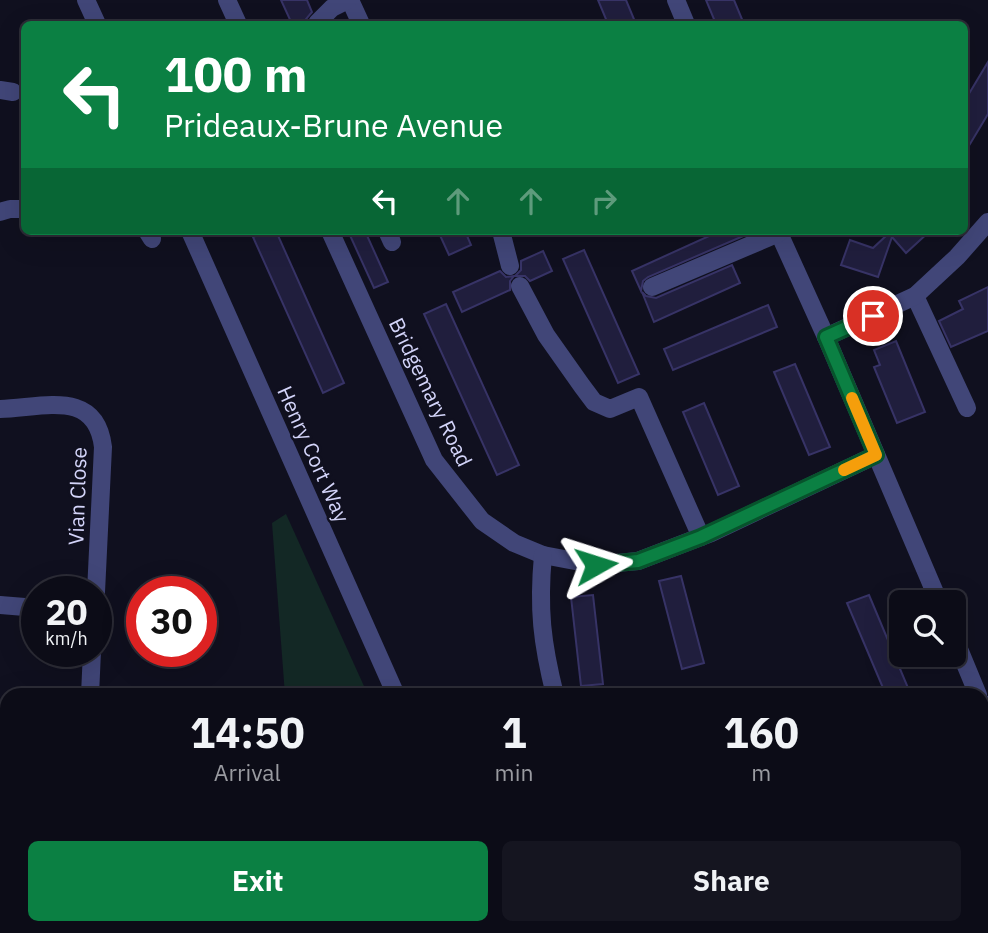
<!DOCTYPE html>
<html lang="en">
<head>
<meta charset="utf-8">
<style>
	:root { --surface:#0c0c17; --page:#151520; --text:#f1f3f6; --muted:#9a9ba1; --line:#2c2c36; --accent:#0b8043 }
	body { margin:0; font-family:"IBM Plex Sans",sans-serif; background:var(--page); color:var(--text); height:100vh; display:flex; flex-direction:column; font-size:26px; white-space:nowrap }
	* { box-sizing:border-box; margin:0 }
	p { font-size:23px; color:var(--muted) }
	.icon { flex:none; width:38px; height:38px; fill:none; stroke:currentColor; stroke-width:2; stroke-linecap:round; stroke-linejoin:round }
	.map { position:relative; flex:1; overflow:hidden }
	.panel { position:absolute; left:0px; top:688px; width:989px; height:247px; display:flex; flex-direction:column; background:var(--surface); border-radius:21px 21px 0 0; box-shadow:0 7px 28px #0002,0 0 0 2px var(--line) }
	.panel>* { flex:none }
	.top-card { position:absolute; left:21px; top:21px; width:947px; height:214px; border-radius:10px; box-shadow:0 7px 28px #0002,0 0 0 2px var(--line); background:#0b8043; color:#fff; overflow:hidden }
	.buttons { position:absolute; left:889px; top:590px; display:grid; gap:14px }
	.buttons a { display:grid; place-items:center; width:77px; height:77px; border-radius:10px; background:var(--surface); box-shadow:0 7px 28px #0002,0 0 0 2px var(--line); font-size:35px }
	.speed { position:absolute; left:21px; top:576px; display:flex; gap:14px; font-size:35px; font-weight:700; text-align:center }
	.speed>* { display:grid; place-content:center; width:91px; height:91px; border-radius:50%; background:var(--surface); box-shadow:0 7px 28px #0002,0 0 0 2px var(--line); line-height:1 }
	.speed small { font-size:18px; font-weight:400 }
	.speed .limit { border:10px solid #d22; background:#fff; color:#111 }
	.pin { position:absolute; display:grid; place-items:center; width:60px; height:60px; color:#fff; margin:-30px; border:4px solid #fff; border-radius:50%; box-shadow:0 2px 7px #0007 }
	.me { position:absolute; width:77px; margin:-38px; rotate:84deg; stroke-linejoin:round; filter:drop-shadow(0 0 5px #0008) }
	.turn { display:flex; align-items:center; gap:24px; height:147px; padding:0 28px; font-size:32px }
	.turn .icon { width:91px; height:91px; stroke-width:2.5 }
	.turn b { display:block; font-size:49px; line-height:60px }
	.lanes { display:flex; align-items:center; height:66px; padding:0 28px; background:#0003; justify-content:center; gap:35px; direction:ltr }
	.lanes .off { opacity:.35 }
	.eta { display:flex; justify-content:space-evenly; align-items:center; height:119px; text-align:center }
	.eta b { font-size:42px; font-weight:700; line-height:49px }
	.action { display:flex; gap:14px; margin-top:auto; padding:14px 28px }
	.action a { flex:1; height:80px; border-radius:10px; background:var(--accent); color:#fff; font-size:28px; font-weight:700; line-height:80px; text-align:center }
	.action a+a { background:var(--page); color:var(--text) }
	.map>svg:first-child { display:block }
	.green { fill:#132825 }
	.building { fill:#201e3d; stroke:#373366; stroke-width:2 }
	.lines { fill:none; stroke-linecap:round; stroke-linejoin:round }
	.minor { stroke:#414678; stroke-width:18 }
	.route-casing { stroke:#07532c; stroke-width:18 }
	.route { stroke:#0b8043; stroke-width:12 }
	.slow { stroke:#f59e0b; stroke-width:12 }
	.labels { text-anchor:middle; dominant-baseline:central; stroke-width:5; stroke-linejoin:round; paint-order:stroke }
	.street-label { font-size:21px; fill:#d3d4f9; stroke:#10101f }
</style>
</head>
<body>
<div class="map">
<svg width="988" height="933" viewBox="0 0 988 933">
	<rect width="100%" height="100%" fill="#10101f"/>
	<polygon class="green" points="286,514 368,695 285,695 272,523"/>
	<g class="building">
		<polygon points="281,0 307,0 312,12 306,19 306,24 292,24"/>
		<polygon points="598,0 626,0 636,24 608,24"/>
		<polygon points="706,0 734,0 744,24 716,24"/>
		<polygon points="988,62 988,114 964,154 964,102"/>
		<polygon points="267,231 276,231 344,383 323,393 253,237"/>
		<polygon points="348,231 365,231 388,282 374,288"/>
		<polygon points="438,231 465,231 471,245 449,255"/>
		<polygon points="720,231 755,231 648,277 643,281 641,291 632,271"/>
		<polygon points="886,231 930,231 906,253 892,237 878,277 841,265 850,240 873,248 888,234"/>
		<polygon points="584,250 639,374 618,383 563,259"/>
		<polygon points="543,251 552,271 530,281 525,276 515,276 521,270 521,261"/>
		<polygon points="732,265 740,283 654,322 642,292 646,296 656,298"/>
		<polygon points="500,271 506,277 514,276 510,281 510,290 462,312 453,292"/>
		<polygon points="988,287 988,331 951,347 939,321 963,309 959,301"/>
		<polygon points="446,304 519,465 497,475 424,314"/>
		<polygon points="768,305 777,327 673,370 664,349"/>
		<polygon points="896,341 925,412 897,423 874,367 880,365 874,350"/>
		<polygon points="795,364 830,447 809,455 774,372"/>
		<polygon points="704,403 739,486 718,495 683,412"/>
		<polygon points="681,576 704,663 682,669 659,581"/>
		<polygon points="593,595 603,684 581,686 571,597"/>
		<polygon points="869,595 911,695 886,695 847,603"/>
	</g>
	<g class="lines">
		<g class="minor">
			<polyline points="86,0 97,24"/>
			<polyline points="227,0 238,24"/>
			<polyline points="350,0 361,24"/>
			<polyline points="676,0 686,24"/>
			<polyline points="317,23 332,8 348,0"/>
			<polyline points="0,90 13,92"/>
			<polyline points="0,212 10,209 24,209"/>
			<polyline points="147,231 152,239"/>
			<polyline points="190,231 396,695"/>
			<polyline points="330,231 434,460 482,521 514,543 543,555 596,565 638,561 711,533 876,455"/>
			<polyline points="387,231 392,242"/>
			<polyline points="501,231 510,266"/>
			<polyline points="778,231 826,337 939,602"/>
			<polyline points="520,286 546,335 582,386 594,402 610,409 639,397 701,537"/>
			<polyline points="652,287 779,233"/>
			<polyline points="915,296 967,408"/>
			<polyline points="826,337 915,296 957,257 988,222"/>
			<path d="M0,409c42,-1 96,-21 103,38l-7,145"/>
			<path d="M543,555c-5,54 -1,88 12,140"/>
			<polyline points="0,605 37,608"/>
			<polyline points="954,637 978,695"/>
			<polyline points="90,695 92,651"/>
			<polyline points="982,703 988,717"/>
			<polyline points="982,844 988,859"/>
			<polyline points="33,933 38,928"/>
			<polyline points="503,933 516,928"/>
		</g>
	</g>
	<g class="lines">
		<defs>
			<polyline id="route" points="596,565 638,561 701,537 876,455 826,337 873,316"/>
		</defs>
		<use href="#route" class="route-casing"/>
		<use href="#route" class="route"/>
		<polyline class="slow" points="844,470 876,455 852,398"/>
	</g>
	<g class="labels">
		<g class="street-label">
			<text transform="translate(431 392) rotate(64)">Bridgemary Road</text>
			<text transform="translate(314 454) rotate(66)">Henry Cort Way</text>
			<text transform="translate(77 496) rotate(-88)">Vian Close</text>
		</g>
	</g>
</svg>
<div class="buttons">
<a><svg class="icon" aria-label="search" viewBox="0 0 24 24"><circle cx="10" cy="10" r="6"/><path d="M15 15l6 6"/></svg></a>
</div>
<div class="speed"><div>20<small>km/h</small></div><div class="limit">30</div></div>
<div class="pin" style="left:873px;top:316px;background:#d93025"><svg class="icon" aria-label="arrive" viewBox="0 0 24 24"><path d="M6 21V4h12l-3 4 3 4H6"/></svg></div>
<svg class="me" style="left:596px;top:565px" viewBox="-20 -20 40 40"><path d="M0-17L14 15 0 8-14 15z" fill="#0b8043" stroke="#fff" stroke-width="4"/></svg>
<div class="top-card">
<div class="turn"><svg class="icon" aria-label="left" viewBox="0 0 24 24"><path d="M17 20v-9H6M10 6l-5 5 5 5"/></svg><div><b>100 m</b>Prideaux-Brune Avenue</div></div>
<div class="lanes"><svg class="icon" aria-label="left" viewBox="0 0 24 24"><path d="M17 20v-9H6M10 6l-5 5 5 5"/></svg><svg class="icon off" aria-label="ahead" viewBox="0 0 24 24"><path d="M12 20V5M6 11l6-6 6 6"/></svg><svg class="icon off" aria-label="ahead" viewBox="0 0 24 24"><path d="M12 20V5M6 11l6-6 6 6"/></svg><svg class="icon off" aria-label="right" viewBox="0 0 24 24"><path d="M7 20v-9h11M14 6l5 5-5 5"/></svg></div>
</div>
<section class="panel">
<div class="eta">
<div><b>14:50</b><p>Arrival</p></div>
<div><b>1</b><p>min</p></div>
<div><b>160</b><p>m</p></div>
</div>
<div class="action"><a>Exit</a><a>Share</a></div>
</section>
</div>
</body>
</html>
